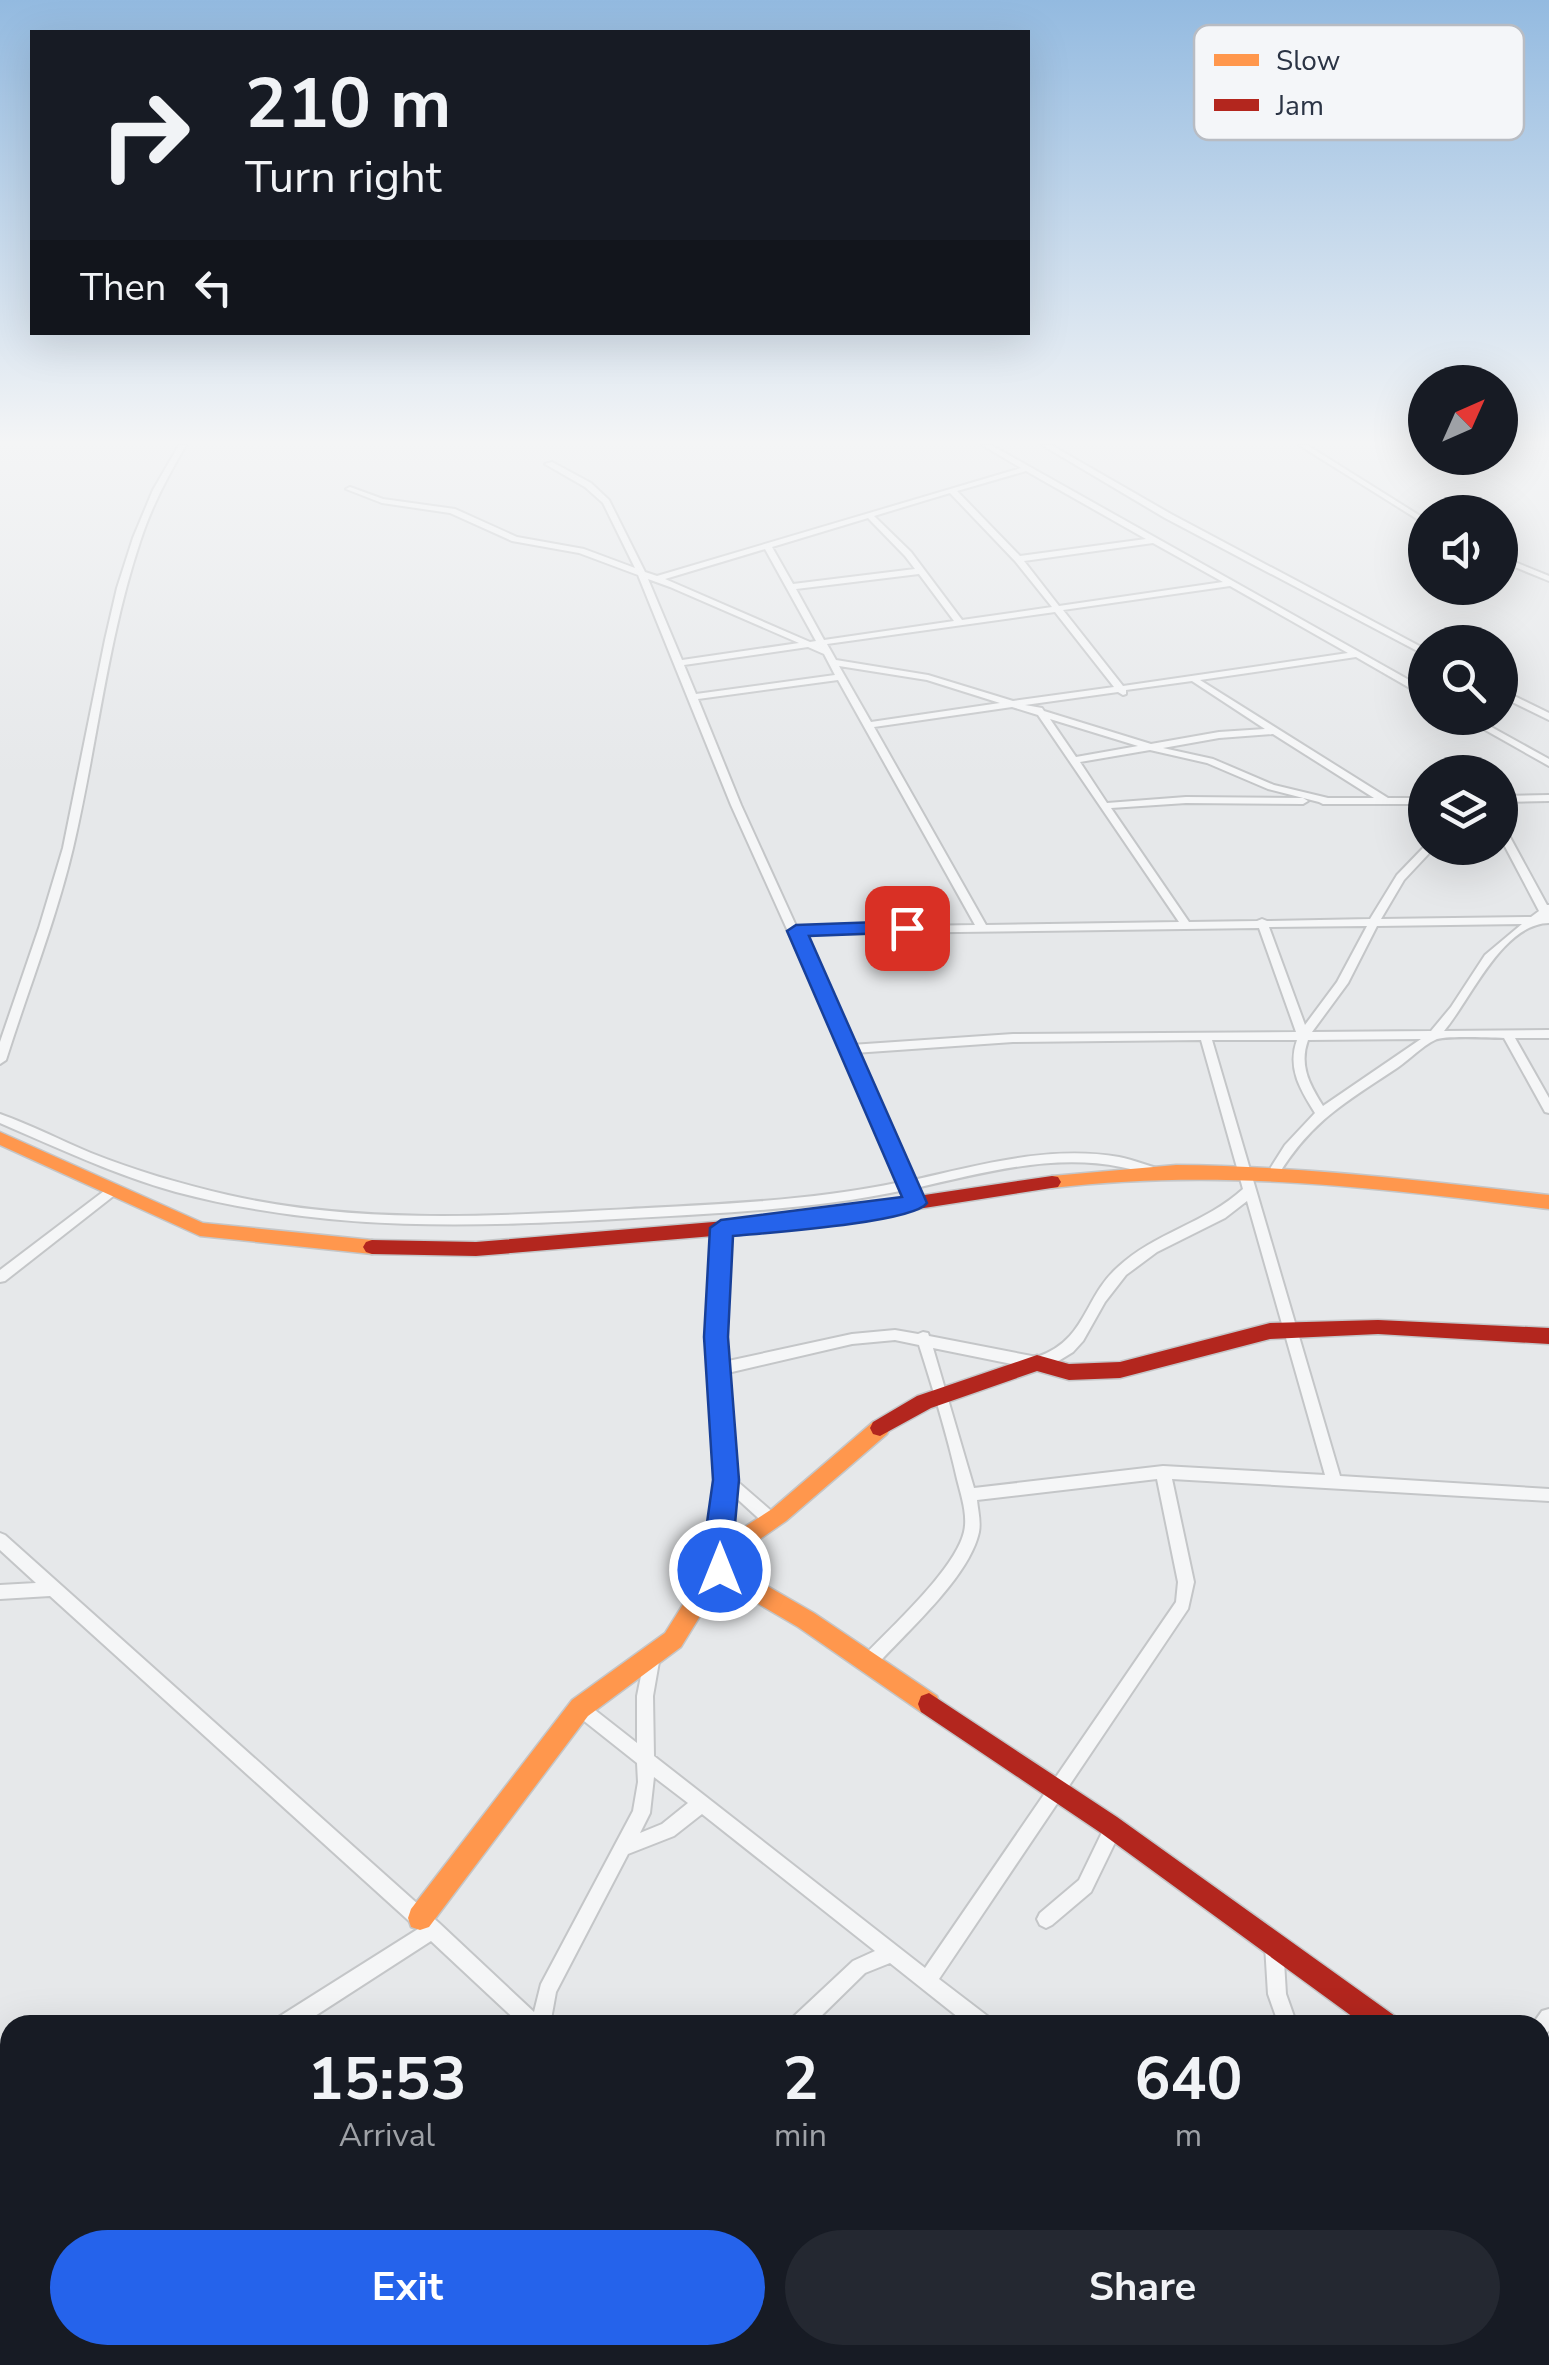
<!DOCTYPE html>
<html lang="en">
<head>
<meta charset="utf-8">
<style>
	:root { --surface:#171b24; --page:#242831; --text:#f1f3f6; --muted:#9ea1a6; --accent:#2563eb }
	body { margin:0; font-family:"Nunito Sans",sans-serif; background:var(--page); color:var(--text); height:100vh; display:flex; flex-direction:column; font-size:38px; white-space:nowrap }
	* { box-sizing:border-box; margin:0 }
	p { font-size:32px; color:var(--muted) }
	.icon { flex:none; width:55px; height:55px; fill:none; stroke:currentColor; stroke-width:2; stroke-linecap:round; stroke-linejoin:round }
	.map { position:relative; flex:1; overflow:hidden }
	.panel { position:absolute; left:0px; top:2015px; width:1550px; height:350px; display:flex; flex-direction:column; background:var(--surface); border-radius:30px 30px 0 0; box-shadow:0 10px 40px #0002 }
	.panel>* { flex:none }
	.banner { position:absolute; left:30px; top:30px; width:1000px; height:305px; border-radius:0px; box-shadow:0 10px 40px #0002; background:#171b24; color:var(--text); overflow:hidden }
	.needle { width:65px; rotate:45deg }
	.tools { position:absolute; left:1408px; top:365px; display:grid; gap:20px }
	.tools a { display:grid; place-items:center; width:110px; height:110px; border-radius:50%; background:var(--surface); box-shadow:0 10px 40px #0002; font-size:50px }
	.pin { position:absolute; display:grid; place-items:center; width:85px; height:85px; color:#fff; margin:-42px; border-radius:20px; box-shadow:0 5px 15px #0006 }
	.me { position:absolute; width:110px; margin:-55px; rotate:0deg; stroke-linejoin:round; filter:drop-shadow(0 0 8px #0008) }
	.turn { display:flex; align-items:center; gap:35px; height:210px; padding:0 50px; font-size:45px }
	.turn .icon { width:130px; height:130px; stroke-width:2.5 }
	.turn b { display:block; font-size:70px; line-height:85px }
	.then { display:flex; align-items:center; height:95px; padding:0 50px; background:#0003; gap:20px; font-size:38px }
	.eta { display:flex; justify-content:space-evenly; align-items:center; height:170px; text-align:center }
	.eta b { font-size:60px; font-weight:700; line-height:70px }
	.button { display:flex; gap:20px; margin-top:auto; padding:20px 50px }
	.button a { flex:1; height:115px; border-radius:60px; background:var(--accent); color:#fff; font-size:40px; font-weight:700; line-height:115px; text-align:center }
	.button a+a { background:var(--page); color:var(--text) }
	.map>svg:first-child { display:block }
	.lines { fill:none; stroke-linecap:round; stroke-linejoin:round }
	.street-casing { stroke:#c4c6c8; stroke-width:4 }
	.slow-casing { stroke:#c4c6c8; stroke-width:3 }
	.jam-casing { stroke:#c4c6c8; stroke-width:3 }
	.street { fill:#f5f6f7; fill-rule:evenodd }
	.slow { fill:#ff974d; fill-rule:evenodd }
	.jam { fill:#b3261e; fill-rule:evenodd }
	.route { fill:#2563eb; stroke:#184099; stroke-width:2.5 }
	.key { fill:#f4f6f9; stroke:#b8bcc3; stroke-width:2.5 }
	.key-label { font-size:28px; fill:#2b3445 }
</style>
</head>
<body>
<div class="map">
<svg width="1549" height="2365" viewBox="0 0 1549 2365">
	<rect width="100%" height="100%" fill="#e6e8ea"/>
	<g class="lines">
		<defs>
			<g id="street">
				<path d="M179,445h7c-18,31 -35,62 -46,97 -33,99 -43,204 -67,306 -17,72 -45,142 -67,212l-6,4v-22l39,-114 24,-80 42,-208 12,-52 16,-50 20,-48z"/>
				<path d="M982,445h9l434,244v7l-3,-1 -66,-38 -156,23 188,118h37v6h-102l-4,-2 -51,-13 -61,-26 -57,-13 -70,12 27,41 79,-6 117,1 5,3 -5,3 -117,-1 -75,5 78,114 68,-1 5,-2 5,2 103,-2 27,-44 28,-29 9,2 -30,32 -23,39 150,-2 8,-6 -39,-74v-12l5,3 42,77h2v18c-47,1 -78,76 -105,108l105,-1v8h-34l34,60v15l-4,-1 -41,-74c-15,0 -59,-3 -69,2 -13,6 -26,20 -38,28 -52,35 -84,51 -119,107l-4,2 -6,-5 17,-27 30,-32c-15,-24 -28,-45 -18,-73h-85l128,436 209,13v12l-377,-22 22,103 -6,27 -249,370 51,39 2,7h-24l-78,-62 -25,10 -53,52h-22l2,-7 61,-57 22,-10 -173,-137 -28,22 -46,18 -72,138 -6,33h-29l-90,-84 -130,84h-26l2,-7 141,-89 -368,-333 -50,3v-14l36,-2 -36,-33v-17l5,2 434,388 95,89 7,-28 92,-173 5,-29 -1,-19 -63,-50 -2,-5 2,-5 6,-3 6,3 51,40v-47l9,-45 6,-2 6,2 2,5 -7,40 1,60 271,212 251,-366 2,-20 -21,-103 -180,21c1,11 4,21 2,32 -10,46 -74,101 -105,136l-6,2 -6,-2 -2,-5 2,-5c28,-30 93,-88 102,-126 4,-17 -3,-37 -7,-53 -10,-45 -24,-90 -38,-134l-24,-5 -43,4 -133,31 -5,-2 -2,-4 2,-4 5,-2 133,-29 43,-4 23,4 5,-2 5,1 1,3 108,21c50,-17 46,-59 81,-90 36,-34 88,-44 125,-78l-42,-149 -188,2 -159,11 59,127c66,-15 137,-35 206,-23 15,3 30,9 44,13l2,3 -2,3 -4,2c-13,-4 -25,-9 -38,-11 -68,-14 -139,6 -205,21l-1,5 -4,2 -6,-5c-89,19 -180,23 -271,28 -158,9 -303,15 -458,-26 -61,-17 -118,-44 -176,-69v-9c31,11 60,26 91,39 45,18 90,31 137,42 132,30 268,21 401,14 91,-5 183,-8 272,-27l-170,-377 -93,-230 -59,-22 -67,-12 -62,-28 -68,-10 -36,-14 4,-2 33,12 72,10 62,28 67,12 51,19 -32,-65 -18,-16 -40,-23 7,-2 39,21 18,17 36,72 12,4 364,-108zM1026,471l120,68 -126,17 -63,-65zM950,493l65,68 37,46 -90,13 -51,-68 -37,-36zM868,518l37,38 10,13 -122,15 -21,-37zM1153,543l70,39 -164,24 -35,-45zM765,549l51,92 -6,1 -145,-63zM919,574l35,47 -130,19 -28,-51zM648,579l22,8 129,56 -117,17zM1230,586l118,67 -225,33 -60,-76zM1055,612l59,75 -101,14 -85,-26 -92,-15 -9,-16zM808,647l16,7 11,21 -139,19 -12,-29zM839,666l88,14 73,23 -129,19zM838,680l137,245 -178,3 -56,-123 -43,-106zM1192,681l73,48 -46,3 -68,12 -107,-33 -2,-3 -17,-3 93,-13 5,3 3,-1v-4zM1012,707l26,8 141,207 -193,3 -112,-198zM1050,719l88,27 -62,11zM1273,734l101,64h-46l-54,-13 -61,-26 -50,-11 56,-10zM1522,924l-37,31 -34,52 -20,24 -119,1 36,-49 29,-57zM1367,926l-30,56 -32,43 -36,-98zM1259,928l37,104 -283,2 -162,11 -51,-111zM1421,1039l-98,67c-14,-22 -24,-41 -15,-66zM1247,1201l78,274 -162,-9 -189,22 -41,-140 104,21 23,-9 13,-8 10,-11 22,-39 21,-27 31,-23 68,-34zM654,1777l34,26 -26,21 -22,9 10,-20z"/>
				<polygon points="1042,445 1051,445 1171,514 1425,649 1425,655 1165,518"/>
				<polygon points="1299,445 1307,445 1425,519 1425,524"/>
				<polygon points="1500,556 1549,576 1549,581 1500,561"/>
				<polygon points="1500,689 1549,713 1549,720 1500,696"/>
				<polygon points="1464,718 1475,718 1549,759 1549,766"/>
				<polygon points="1549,795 1549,801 1500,802 1500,796"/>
				<polygon points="112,1186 118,1191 116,1194 5,1281 0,1282 0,1270 108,1188"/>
				<polygon points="726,1474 731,1476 776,1515 778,1520 776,1525 771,1527 766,1525 721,1484 719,1480 721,1476"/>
				<polygon points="1113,1819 1119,1822 1122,1828 1091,1892 1052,1925 1046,1928 1040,1925 1037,1919 1040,1913 1079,1880 1107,1822"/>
				<polygon points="1274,1936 1280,1939 1283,1945 1286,1994 1297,2025 1279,2025 1268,1994 1265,1945 1268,1939"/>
				<polygon points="1549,2009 1549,2031 1540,2036 1540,2025 1532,2025 1542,2011"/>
				<polygon points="10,2185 10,2206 0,2211 0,2190"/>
				<polygon points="246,2355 266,2355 269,2365 249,2365"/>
				<polygon points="895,2355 921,2355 926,2365 900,2365"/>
				<polygon points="1226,2355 1247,2355 1243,2365 1222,2365"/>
				<polygon points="1415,2355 1442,2355 1448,2365 1421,2365"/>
			</g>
			<g id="slow">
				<polygon points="0,1132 203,1223 372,1240 378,1242 381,1247 378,1252 372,1254 200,1236 0,1145"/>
				<path d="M1176,1165c125,1 249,16 373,30v14c-171,-21 -325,-41 -497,-21l-9,-6 9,-6z"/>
				<polygon points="721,1221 727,1223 730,1228 726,1337 736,1480 729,1537 772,1509 873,1422 880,1420 887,1422 890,1428 887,1434 786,1521 737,1555 731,1565 814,1613 937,1696 940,1704 937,1712 929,1715 921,1712 798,1627 721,1582 681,1647 588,1716 429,1927 420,1930 411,1927 408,1918 411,1909 572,1700 665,1633 709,1563 707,1544 716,1480 706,1337 712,1228 715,1223"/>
			</g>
			<g id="jam">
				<polygon points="1052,1176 1058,1177 1061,1182 1058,1187 784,1230 476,1256 372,1254 366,1252 363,1247 366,1242 372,1240 476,1242 784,1216"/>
				<polygon points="1378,1320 1549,1328 1549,1344 1378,1334 1270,1339 1120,1378 1069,1380 1037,1371 931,1408 880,1436 873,1434 870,1428 873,1422 917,1396 1037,1355 1069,1364 1120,1362 1270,1323"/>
				<polygon points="929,1693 1117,1817 1395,2016 1399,2025 1364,2025 1101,1833 921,1712 918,1704 921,1696"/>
			</g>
		</defs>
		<use href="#street" class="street-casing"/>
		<use href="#slow" class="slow-casing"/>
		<use href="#jam" class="jam-casing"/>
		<use href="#street" class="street"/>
		<use href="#slow" class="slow"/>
		<use href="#jam" class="jam"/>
	</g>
	<linearGradient id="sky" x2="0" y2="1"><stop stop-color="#93bae0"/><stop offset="0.57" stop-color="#f4f5f6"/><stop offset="1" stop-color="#f4f5f6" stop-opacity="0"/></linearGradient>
	<rect width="1549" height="776" fill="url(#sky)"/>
	<path class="route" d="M907,921l10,7 -3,4 -105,4 118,267c-14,20 -163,30 -194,33l-5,101 11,143 -9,99 -10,3 -10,-3 -6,-35 9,-64 -9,-143 6,-109 11,-8 181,-23 -115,-266 9,-6z"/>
	<rect x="1194" y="25" width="330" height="115" rx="15" class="key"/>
	<rect x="1214" y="54" width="45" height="12" fill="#ff974d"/>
	<rect x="1214" y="99" width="45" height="12" fill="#b3261e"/>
	<g class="key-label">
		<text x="1276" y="70">Slow</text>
		<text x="1276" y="115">Jam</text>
	</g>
</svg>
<div class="tools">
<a><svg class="needle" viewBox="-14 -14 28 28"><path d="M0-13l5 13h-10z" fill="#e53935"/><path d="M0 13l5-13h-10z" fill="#9ea1a6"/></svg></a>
<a><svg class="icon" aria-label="sound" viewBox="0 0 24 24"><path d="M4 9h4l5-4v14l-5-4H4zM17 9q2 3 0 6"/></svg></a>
<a><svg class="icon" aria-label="search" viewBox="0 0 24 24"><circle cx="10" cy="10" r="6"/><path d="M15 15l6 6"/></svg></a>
<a><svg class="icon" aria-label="layers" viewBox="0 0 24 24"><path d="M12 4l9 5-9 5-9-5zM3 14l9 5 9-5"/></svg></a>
</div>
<div class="pin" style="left:907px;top:928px;background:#d93025"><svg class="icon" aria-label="arrive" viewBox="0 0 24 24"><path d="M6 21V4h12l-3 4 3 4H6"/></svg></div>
<svg class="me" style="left:720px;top:1570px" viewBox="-20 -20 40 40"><circle r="17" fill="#2563eb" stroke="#fff" stroke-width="3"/><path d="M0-11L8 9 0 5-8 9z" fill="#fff"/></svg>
<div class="banner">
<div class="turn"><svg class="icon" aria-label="right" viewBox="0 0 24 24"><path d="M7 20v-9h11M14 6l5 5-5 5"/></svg><div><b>210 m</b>Turn right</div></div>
<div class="then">Then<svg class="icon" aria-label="left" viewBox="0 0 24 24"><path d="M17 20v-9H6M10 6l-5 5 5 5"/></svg></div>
</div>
<section class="panel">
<div class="eta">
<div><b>15:53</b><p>Arrival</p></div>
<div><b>2</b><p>min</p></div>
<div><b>640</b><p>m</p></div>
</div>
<div class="button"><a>Exit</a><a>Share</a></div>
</section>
</div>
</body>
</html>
